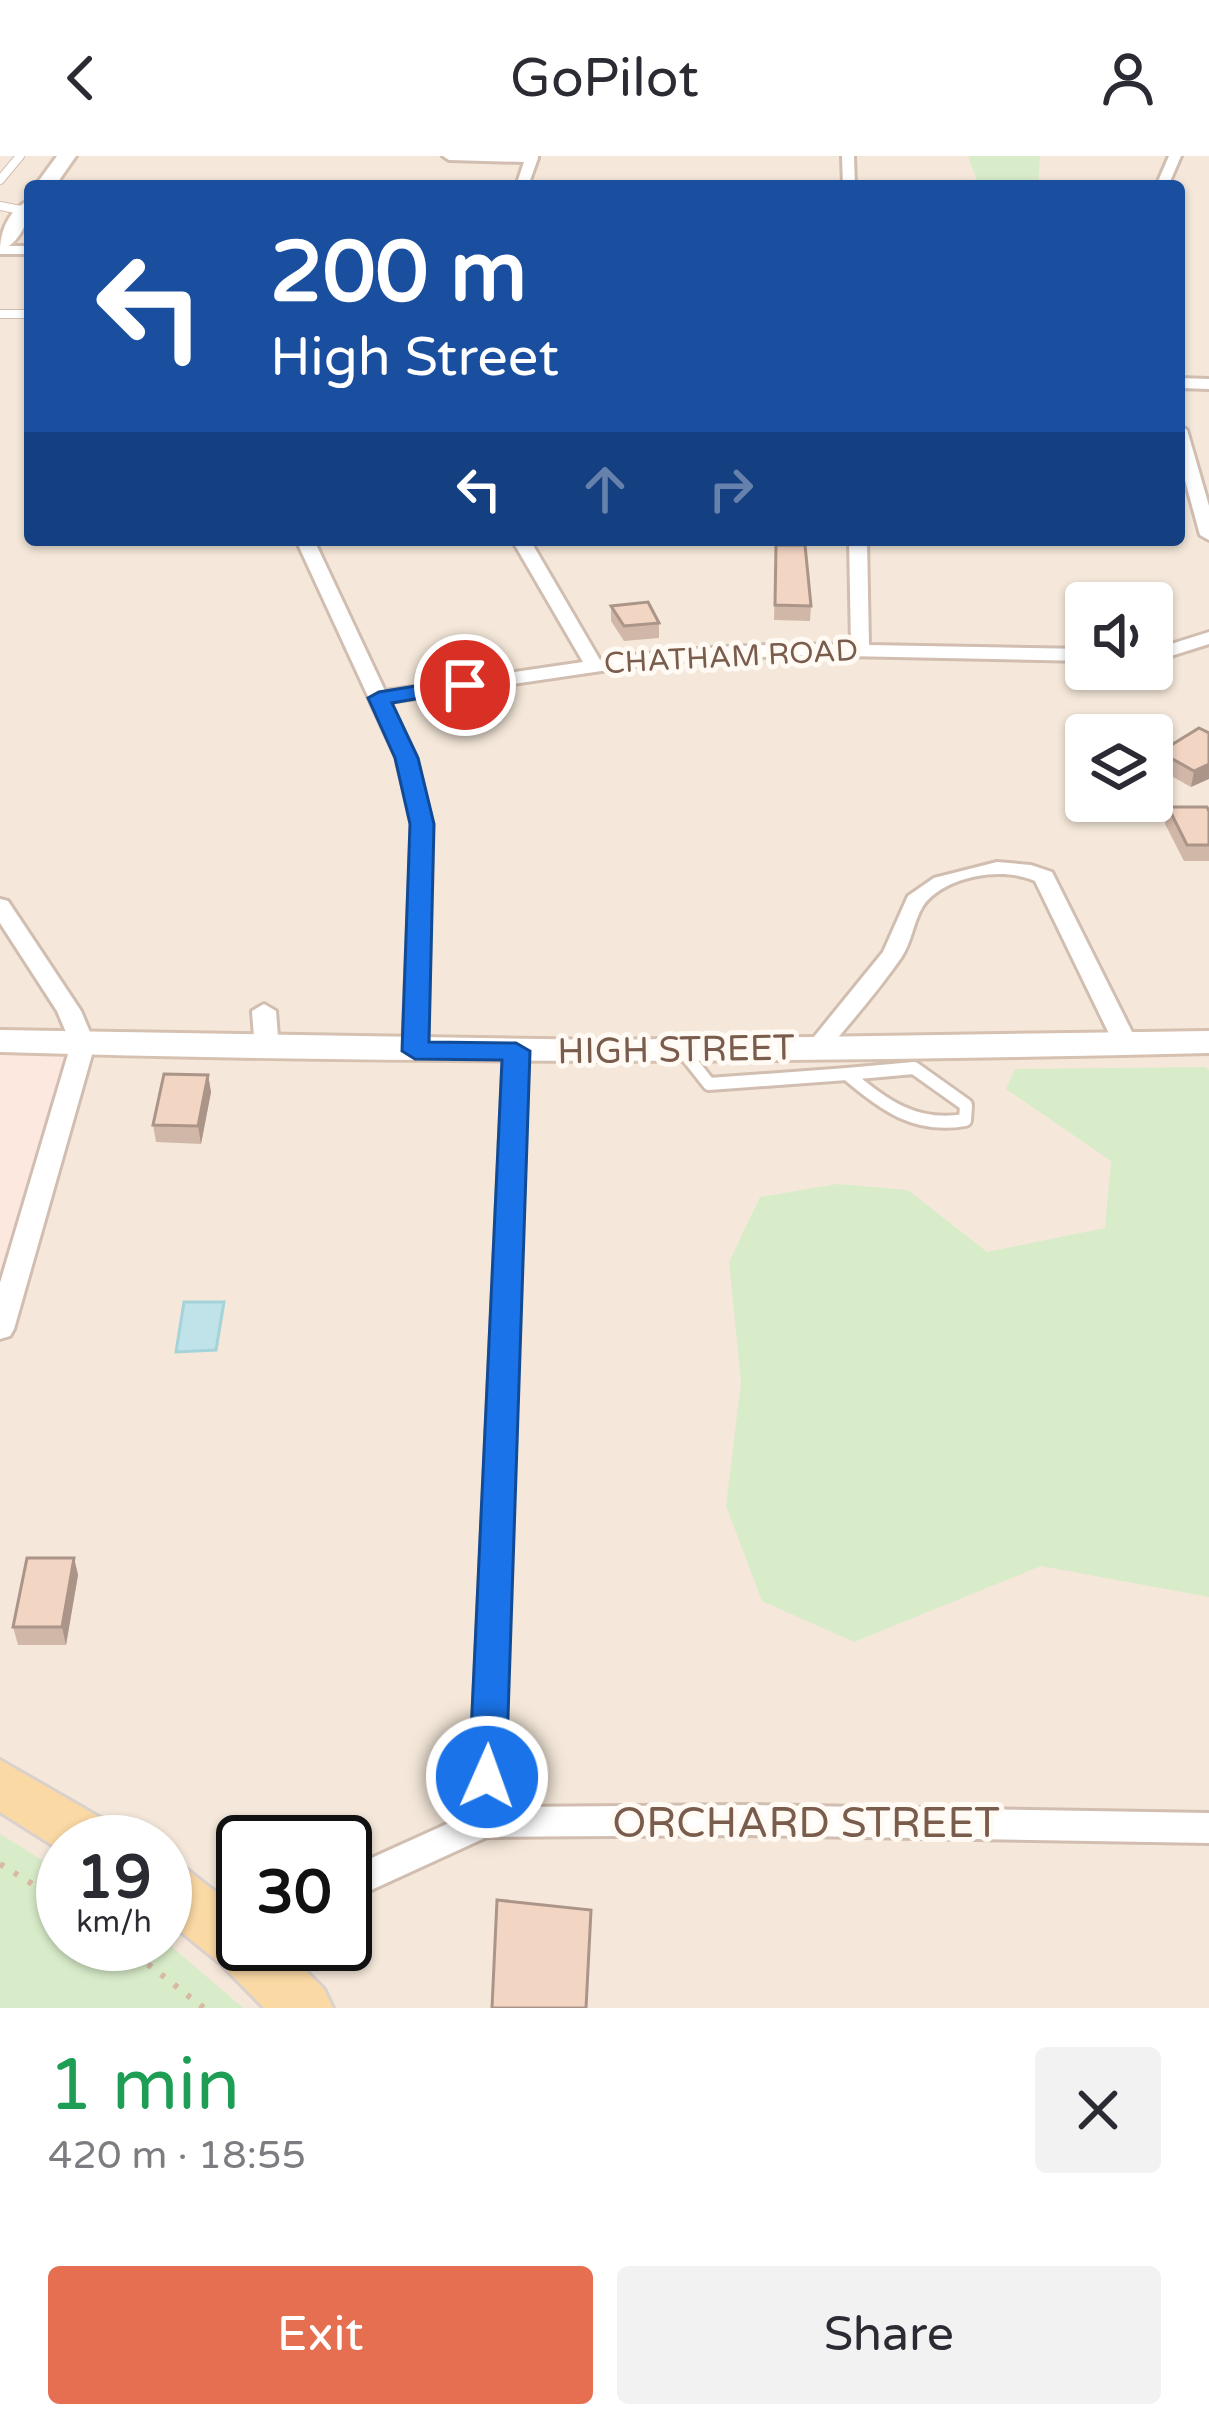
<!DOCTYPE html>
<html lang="en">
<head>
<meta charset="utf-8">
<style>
	:root { --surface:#fff; --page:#f2f2f3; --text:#2b2b33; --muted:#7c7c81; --accent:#e76f51 }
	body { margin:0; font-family:"Varela Round",sans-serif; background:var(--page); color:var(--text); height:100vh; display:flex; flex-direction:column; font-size:45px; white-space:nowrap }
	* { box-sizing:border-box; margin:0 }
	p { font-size:39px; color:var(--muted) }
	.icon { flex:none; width:66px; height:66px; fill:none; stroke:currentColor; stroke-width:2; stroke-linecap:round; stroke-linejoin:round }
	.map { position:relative; height:1852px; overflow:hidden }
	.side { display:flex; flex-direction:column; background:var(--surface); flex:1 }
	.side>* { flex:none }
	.hud { position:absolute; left:24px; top:24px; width:1161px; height:366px; border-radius:12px; box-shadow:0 3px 9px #0004; background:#1a4fa0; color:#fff; overflow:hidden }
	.controls { position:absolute; left:1065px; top:426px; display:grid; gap:24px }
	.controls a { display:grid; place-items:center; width:108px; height:108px; border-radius:12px; background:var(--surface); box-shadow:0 3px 9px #0004; font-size:60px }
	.speed { position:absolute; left:36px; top:1659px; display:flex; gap:24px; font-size:60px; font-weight:700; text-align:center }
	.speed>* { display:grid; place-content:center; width:156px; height:156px; border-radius:50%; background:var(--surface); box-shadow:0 3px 9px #0004; line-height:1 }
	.speed small { font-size:30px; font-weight:400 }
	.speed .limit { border:6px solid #111; border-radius:18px; background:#fff; color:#111 }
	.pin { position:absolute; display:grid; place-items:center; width:102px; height:102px; color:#fff; margin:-51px; border:6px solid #fff; border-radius:50%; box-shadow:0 3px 12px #0007 }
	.me { position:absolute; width:132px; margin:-66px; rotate:2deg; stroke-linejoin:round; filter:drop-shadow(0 0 9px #0008) }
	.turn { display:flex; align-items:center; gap:42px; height:252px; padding:0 48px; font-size:54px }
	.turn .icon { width:156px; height:156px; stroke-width:2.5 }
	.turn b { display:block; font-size:84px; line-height:102px }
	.lanes { display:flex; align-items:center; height:114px; padding:0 48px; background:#0003; justify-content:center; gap:60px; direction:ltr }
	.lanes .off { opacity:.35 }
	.round { display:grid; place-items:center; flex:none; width:126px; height:126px; border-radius:12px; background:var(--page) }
	.summary { display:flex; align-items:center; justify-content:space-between; height:204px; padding:0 48px }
	h1 { font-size:72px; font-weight:600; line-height:90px; color:#1e9e55 }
	.action { display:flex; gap:24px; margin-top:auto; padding:24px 48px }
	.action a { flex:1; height:138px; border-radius:12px; background:var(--accent); color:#fff; font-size:48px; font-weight:600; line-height:138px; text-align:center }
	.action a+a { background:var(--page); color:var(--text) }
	header { display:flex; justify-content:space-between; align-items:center; height:156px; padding:0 48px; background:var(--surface); font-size:54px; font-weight:600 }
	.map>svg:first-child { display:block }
	.residential { fill:#f5e8da; fill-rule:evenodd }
	.commercial { fill:#fde8e0 }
	.green { fill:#d8ecc9 }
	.water { fill:#bfe3e8; stroke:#a5d3da; stroke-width:3 }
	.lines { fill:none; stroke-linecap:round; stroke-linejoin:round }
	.lane-far1-casing { stroke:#d1beb0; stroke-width:10 }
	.lane-casing { stroke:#d1beb0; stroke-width:18 }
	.street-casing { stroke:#d1beb0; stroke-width:6 }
	.secondary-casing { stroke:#d6c0b0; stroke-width:6 }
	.primary-casing { stroke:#dad1cd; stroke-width:6 }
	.path { stroke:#d9b8a5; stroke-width:6; stroke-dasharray:4.5 12; stroke-linecap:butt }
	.lane-far1 { stroke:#fff; stroke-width:8 }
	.lane { stroke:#fff; stroke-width:12 }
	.street { fill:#fff; fill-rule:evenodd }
	.secondary { fill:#fff; fill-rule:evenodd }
	.primary { fill:#fbd9a5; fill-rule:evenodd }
	.wall { fill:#d1b7a8 }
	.shaded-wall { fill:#aa9588 }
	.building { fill:#f3d5c3; stroke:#aa9588; stroke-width:3 }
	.route { fill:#1a73e8; stroke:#114b97; stroke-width:3 }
	.labels { text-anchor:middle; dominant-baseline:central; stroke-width:10; stroke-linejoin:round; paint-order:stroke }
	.far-street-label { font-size:30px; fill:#7a5c4d; stroke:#fffaf3 }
	.street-label { font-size:36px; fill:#7a5c4d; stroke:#fffaf3 }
	.near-street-label { font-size:42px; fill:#7a5c4d; stroke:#fffaf3 }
</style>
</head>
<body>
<header><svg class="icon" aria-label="back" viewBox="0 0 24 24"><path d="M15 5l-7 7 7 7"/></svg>GoPilot<svg class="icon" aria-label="person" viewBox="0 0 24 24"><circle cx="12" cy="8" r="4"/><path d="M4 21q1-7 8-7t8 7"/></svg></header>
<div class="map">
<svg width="1209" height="1852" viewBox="0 0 1209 1852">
	<rect width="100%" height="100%" fill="#fdf6ec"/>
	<path class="residential" d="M0,0h1209v1852h-1209zM30,30h1149v354h-1149zM1086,447h66v66h-66zM1086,579h66v66h-66zM63,1686h102v102h-102zM243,1686h102v102h-102z"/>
	<polygon class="commercial" points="0,885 83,888 0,1173"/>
	<g class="green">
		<polygon points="968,0 1040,0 1038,30 979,30"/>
		<polygon points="1205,911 1209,914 1209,1441 1041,1410 854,1486 762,1445 726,1350 741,1226 729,1106 760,1041 837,1028 908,1034 987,1096 1105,1072 1111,1005 1006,933 1015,913"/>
		<polygon points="0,1678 63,1717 63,1788 165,1785 243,1852 0,1852"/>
	</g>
	<polygon class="water" points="184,1146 224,1146 216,1194 176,1196"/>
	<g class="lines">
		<defs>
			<g id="lane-far1">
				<polyline points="0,24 20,0"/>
				<polyline points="0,50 26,55"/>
				<polyline points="0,158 30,158"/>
			</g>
			<g id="lane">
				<polyline points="683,895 709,928 847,918"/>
				<path d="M914,912l52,37 -1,15c-49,9 -82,-15 -118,-46z"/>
			</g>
			<g id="street">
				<polygon points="443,0 538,0 538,2 528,30 516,30 524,6 449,4"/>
				<polygon points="842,0 854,0 855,30 843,30"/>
				<polygon points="1169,0 1181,0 1168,30 1156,30"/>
				<rect x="0" y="90" width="30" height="8"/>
				<polygon points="1179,222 1209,223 1209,233 1179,232"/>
				<polygon points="1179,269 1187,274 1209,350 1209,384 1200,379 1179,302"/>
				<path d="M296,384h18l71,151 198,-29 -71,-122h18l70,120c83,-13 167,-17 251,-15l-2,-105h18l2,105 217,4v12l-290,-6 -140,8 -266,39 26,55 16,67 -5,227 -12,7 -12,-7 9,-227 -16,-67z"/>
				<polygon points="1209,476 1209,488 1152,506 1152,494"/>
				<path d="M997,706l34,3 21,7 86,172 -4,5h-16l-4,-5 -79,-163c-32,-15 -91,-5 -112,25 -10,16 -11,36 -22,52 -23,33 -50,64 -76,95h-16l-4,-5 4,-5 74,-91 25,-56 26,-18z"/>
				<polygon points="0,743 8,745 81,855 95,888 14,1173 10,1180 0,1183 0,1127 71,888 57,855 0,767"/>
				<polygon points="264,848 276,855 279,894 267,901 255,894 252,855"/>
				<polygon points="516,888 528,895 502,1651 750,1649 1209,1657 1209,1687 750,1679 487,1681 345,1746 345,1714 469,1658 504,895"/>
			</g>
			<g id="secondary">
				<polygon points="57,0 76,0 55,30 35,30"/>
				<path d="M30,44c0,20 -10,43 -30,51 0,-21 10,-43 30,-51z"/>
				<path d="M0,874l604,10 605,-9v22c-403,10 -806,11 -1209,-1z"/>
			</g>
			<g id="primary">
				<polygon points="0,1604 113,1669 121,1686 63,1686 63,1696 0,1656"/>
				<polygon points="165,1705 185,1712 243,1757 243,1788 279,1788 324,1833 333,1852 264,1852 221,1808 165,1763"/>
			</g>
		</defs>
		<use href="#lane-far1" class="lane-far1-casing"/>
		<use href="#lane" class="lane-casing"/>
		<use href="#street" class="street-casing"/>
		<use href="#secondary" class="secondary-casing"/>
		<use href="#primary" class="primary-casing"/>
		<g class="path">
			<polyline points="0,1708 63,1747"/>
			<polyline points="122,1788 204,1852"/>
		</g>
		<use href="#lane-far1" class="lane-far1"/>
		<use href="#lane" class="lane"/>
		<use href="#street" class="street"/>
		<use href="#secondary" class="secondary"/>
		<use href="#primary" class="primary"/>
	</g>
	<g class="wall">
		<polygon points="776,389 811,450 810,465 774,464"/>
		<polygon points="611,450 659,467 659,482 624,485 611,465"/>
		<polygon points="1209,577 1191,631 1157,612 1160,596"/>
		<polygon points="1168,651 1209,655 1209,705 1184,705 1165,668"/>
		<polygon points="208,919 211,936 201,988 156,986 153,969"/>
		<polygon points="74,1402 78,1419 66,1489 18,1489 13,1471"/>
	</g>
	<g class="shaded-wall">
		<polygon points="1209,608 1209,623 1191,631 1194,615"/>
		<polygon points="208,919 211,936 201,988 198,970"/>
		<polygon points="74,1402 78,1419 66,1489 62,1471"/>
	</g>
	<g class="building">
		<polygon points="776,389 805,389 811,450 775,449"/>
		<polygon points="648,446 659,467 624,470 611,450"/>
		<polygon points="1199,572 1209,577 1209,608 1194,615 1160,596"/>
		<polygon points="1168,651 1207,651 1209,655 1209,689 1187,689"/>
		<polygon points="164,918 208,919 198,970 153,969"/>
		<polygon points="27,1402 74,1402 62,1471 13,1471"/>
		<polygon points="497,1744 591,1754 586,1852 492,1852"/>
	</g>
	<polygon class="route" points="465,522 476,529 472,533 392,547 418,602 434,668 429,886 516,887 530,895 506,1621 500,1632 487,1637 474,1632 469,1621 502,904 415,903 402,895 410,668 395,602 368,542 379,536"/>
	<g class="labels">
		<g class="far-street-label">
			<text transform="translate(731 501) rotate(-3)">CHATHAM ROAD</text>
		</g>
		<g class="street-label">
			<text transform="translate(676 894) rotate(-1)">HIGH STREET</text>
		</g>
		<g class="near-street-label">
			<text x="806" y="1667">ORCHARD STREET</text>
		</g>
	</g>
</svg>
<div class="controls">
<a><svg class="icon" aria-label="sound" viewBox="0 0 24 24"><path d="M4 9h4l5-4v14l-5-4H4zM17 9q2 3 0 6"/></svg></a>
<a><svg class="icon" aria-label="layers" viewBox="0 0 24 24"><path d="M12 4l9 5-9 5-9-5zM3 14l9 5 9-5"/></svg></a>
</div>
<div class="speed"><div>19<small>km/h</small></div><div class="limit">30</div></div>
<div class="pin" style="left:465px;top:529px;background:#d93025"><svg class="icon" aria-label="arrive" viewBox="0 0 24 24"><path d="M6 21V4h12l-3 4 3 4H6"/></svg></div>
<svg class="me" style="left:487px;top:1621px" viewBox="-20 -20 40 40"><circle r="17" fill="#1a73e8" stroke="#fff" stroke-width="3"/><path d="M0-11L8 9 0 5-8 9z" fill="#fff"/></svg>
<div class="hud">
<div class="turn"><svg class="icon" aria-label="left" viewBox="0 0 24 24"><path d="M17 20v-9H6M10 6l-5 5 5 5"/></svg><div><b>200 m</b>High Street</div></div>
<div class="lanes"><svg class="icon" aria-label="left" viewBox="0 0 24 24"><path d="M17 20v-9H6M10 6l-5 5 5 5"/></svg><svg class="icon off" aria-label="ahead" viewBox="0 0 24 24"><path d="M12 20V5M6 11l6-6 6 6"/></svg><svg class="icon off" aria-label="right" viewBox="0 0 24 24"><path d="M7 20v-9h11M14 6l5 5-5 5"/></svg></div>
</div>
</div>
<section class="side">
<div class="summary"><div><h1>1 min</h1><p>420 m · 18:55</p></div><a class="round"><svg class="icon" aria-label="close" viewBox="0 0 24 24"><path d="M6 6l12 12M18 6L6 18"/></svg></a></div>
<div class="action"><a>Exit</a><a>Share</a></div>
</section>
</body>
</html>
